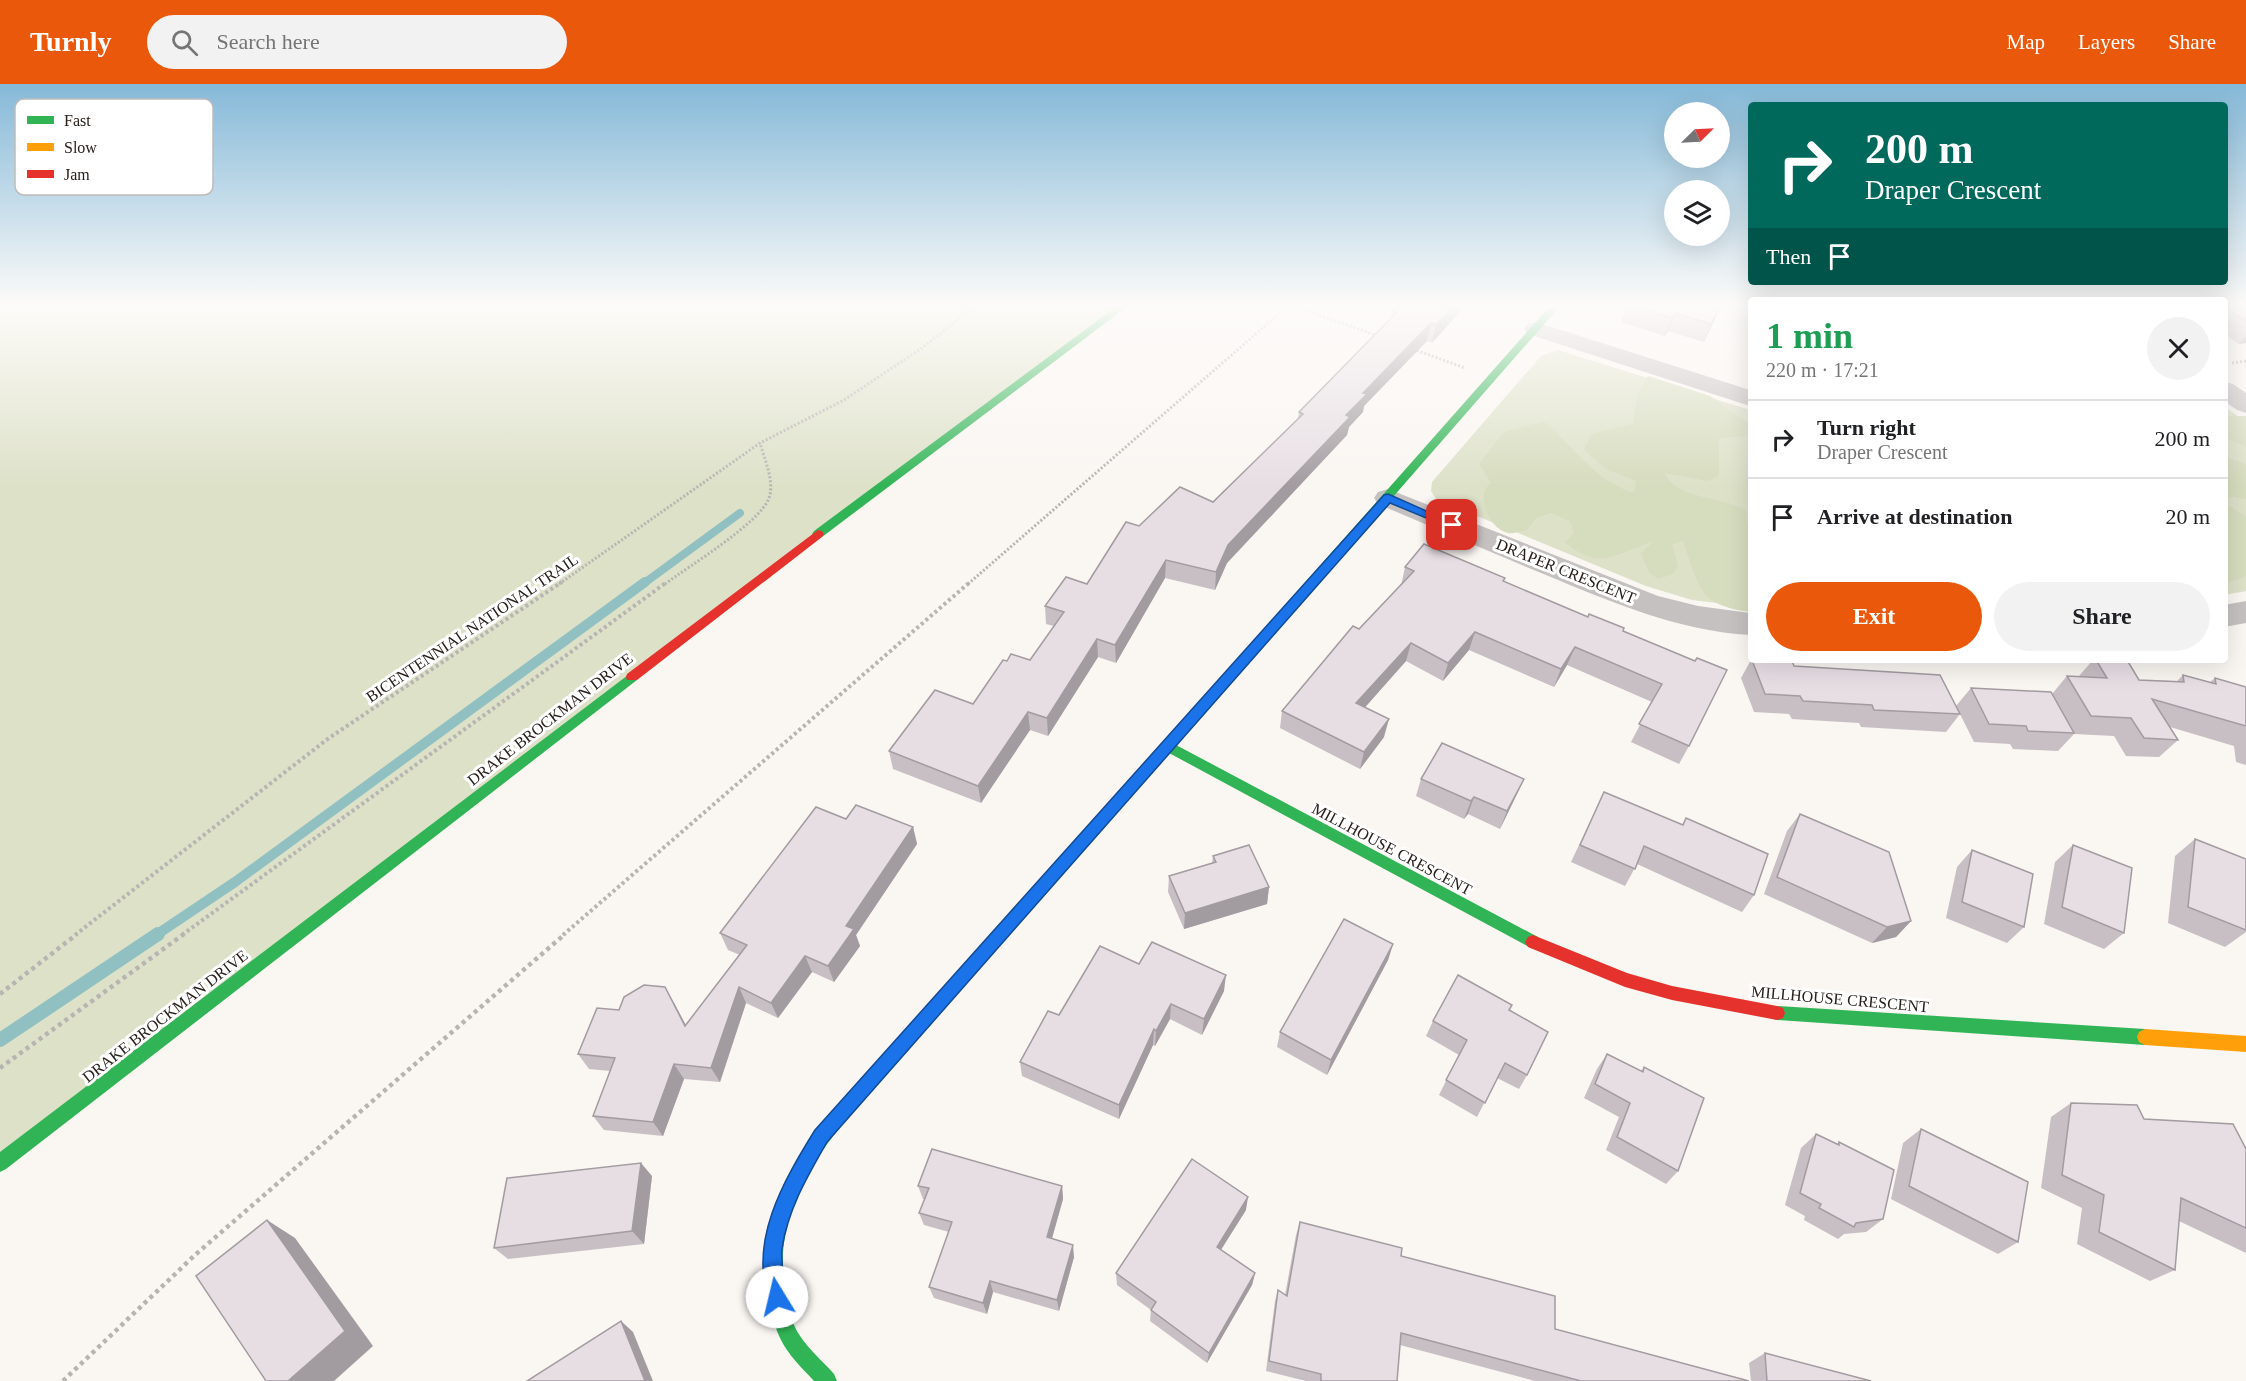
<!DOCTYPE html>
<html lang="en">
<head>
<meta charset="utf-8">
<style>
	:root { --surface:#fff; --page:#f2f2f2; --text:#202124; --muted:#757577; --line:#e0e0e0; --accent:#ea580c }
	body { margin:0; font-family:"Times New Roman",serif; background:var(--page); color:var(--text); height:100vh; display:flex; flex-direction:column; font-size:22px; white-space:nowrap }
	* { box-sizing:border-box; margin:0 }
	p { font-size:20px; color:var(--muted) }
	.icon { flex:none; width:33px; height:33px; fill:none; stroke:currentColor; stroke-width:2; stroke-linecap:round; stroke-linejoin:round }
	.map { position:relative; flex:1; overflow:hidden }
	.panel { position:absolute; left:1748px; top:213px; width:480px; height:366px; display:flex; flex-direction:column; background:var(--surface); border-radius:6px; box-shadow:0 6px 24px #0002 }
	.panel>* { flex:none }
	.banner { position:absolute; left:1748px; top:18px; width:480px; height:183px; border-radius:6px; box-shadow:0 6px 24px #0002; background:#00695c; color:#fff; overflow:hidden }
	.needle { width:39px; rotate:66deg }
	.buttons { position:absolute; left:1664px; top:18px; display:grid; gap:12px }
	.buttons a { display:grid; place-items:center; width:66px; height:66px; border-radius:50%; background:var(--surface); box-shadow:0 6px 24px #0002; font-size:30px }
	.pin { position:absolute; display:grid; place-items:center; width:51px; height:51px; color:#fff; margin:-26px; border-radius:12px; box-shadow:0 3px 9px #0006 }
	.me { position:absolute; width:66px; margin:-33px; rotate:351deg; stroke-linejoin:round; filter:drop-shadow(0 0 4px #0008) }
	.turn { display:flex; align-items:center; gap:21px; height:126px; padding:0 18px; font-size:27px }
	.turn .icon { width:78px; height:78px; stroke-width:2.5 }
	.turn b { display:block; font-size:42px; line-height:51px }
	.then { display:flex; align-items:center; height:57px; padding:0 18px; background:#0003; gap:12px; font-size:22px }
	.round { display:grid; place-items:center; flex:none; width:63px; height:63px; border-radius:32px; background:var(--page) }
	.head { display:flex; align-items:center; justify-content:space-between; height:102px; padding:0 18px }
	h1 { font-size:36px; font-weight:600; line-height:45px; color:#1e9e55 }
	.action { display:flex; gap:12px; margin-top:auto; padding:12px 18px }
	.action a { flex:1; height:69px; border-radius:36px; background:var(--accent); color:#fff; font-size:24px; font-weight:600; line-height:69px; text-align:center }
	.action a+a { background:var(--page); color:var(--text) }
	ul { padding:0; list-style:none }
	li { display:flex; align-items:center; gap:18px; height:78px; padding:0 18px; border-top:2px solid var(--line) }
	li div { flex:1 }
	li b { display:block; font-size:22px }
	li em { font-style:normal }
	header { display:flex; align-items:center; gap:36px; box-sizing:border-box; height:84px; padding:0 30px; background:var(--accent); color:#fff }
	header strong { font-size:28px }
	nav { display:flex; gap:33px; margin-inline-start:auto; font-size:21px }
	.search { width:420px; height:54px; background:var(--page); display:flex; align-items:center; gap:15px; box-sizing:border-box; padding:0 21px; border-radius:33px; color:var(--muted); font-size:22px }
	.map>svg:first-child { display:block }
	.green { fill:#dde1c8 }
	.forest { fill:#d6dcbe }
	.lines { fill:none; stroke-linecap:round; stroke-linejoin:round }
	.stream-far2 { stroke:#90c0c1; stroke-width:8 }
	.stream-far1 { stroke:#90c0c1; stroke-width:10 }
	.stream { stroke:#90c0c1; stroke-width:14 }
	.path-far2 { stroke:#b8b4b2; stroke-width:3; stroke-dasharray:2 2; stroke-linecap:butt }
	.path-far1 { stroke:#b8b4b2; stroke-width:4; stroke-dasharray:3 3; stroke-linecap:butt }
	.path { stroke:#b8b4b2; stroke-width:4.5; stroke-dasharray:4 4; stroke-linecap:butt }
	.street { fill:#c5c1c0; fill-rule:evenodd }
	.fast { fill:#30b455; fill-rule:evenodd }
	.slow { fill:#ff9f0a; fill-rule:evenodd }
	.jam { fill:#e5322d; fill-rule:evenodd }
	.wall { fill:#c7bfc4 }
	.shaded-wall { fill:#a29ba0 }
	.building { fill:#e7dee4; stroke:#a29ba0; stroke-width:1.5 }
	.route { fill:#1a73e8; stroke:#114b97; stroke-width:1.5 }
	.labels { text-anchor:middle; dominant-baseline:central; stroke-width:6; stroke-linejoin:round; paint-order:stroke }
	.street-label { font-size:16px; fill:#28201b; stroke:#fff }
	.key { fill:#fff; stroke:#bebcbb; stroke-width:1.5 }
	.key-label { font-size:16px; fill:#28201b }
</style>
</head>
<body>
<header>
<strong>Turnly</strong>
<div class="search"><svg class="icon" aria-label="search" viewBox="0 0 24 24"><circle cx="10" cy="10" r="6"/><path d="M15 15l6 6"/></svg>Search here</div>
<nav><a>Map</a><a>Layers</a><a>Share</a></nav>
</header>
<div class="map">
<svg width="2246" height="1297" viewBox="0 0 2246 1297">
	<rect width="100%" height="100%" fill="#faf6f2"/>
	<g class="green">
		<polygon points="0,222 1123,222 0,1079"/>
		<polygon points="1558,266 1750,326 1750,523 1692,516 1646,502 1436,415 1431,407 1432,398 1541,272"/>
		<polygon points="2225,323 2246,338 2246,507 2225,511"/>
	</g>
	<g class="forest">
		<path d="M1648,292l62,20 40,29v11l-31,2v37l-11,6 -43,-8c9,27 64,24 81,38l1,11 3,4v86c-53,-7 -51,-27 -67,-71l-11,4 6,21 -5,8 -15,5 -9,-7 -8,-18 12,-13c-35,13 -55,30 -88,1l9,-9 -4,-12 -19,-8 -15,5 -9,12c-5,1 -14,4 -19,3 -19,-4 -34,-38 -17,-50l-12,-19 24,-31 40,-12c31,25 51,60 91,72l2,-12 -30,-12 -22,-19 7,-16 42,-10 4,-30z"/>
		<polygon points="2225,332 2246,332 2246,363 2225,353"/>
		<polygon points="2225,373 2246,380 2246,415 2233,413 2225,415"/>
		<polygon points="2225,420 2246,432 2246,492 2225,500"/>
	</g>
	<g class="lines">
		<polyline class="stream-far2" points="643,500 740,429"/>
		<polyline class="stream-far1" points="156,851 235,798 645,498"/>
		<polyline class="stream" points="0,956 158,850"/>
		<g class="path-far2">
			<polyline points="1293,222 1378,252"/>
			<polyline points="1413,265 1465,284"/>
			<polyline points="2232,279 2246,277"/>
			<polyline points="559,500 760,359 844,316 922,264 975,222"/>
			<path d="M665,500c24,-18 95,-61 104,-86 6,-16 -5,-40 -9,-55"/>
			<polyline points="968,500 1288,222"/>
		</g>
		<g class="path-far1">
			<polyline points="75,851 329,654 562,498"/>
			<polyline points="182,851 667,498"/>
			<polyline points="563,851 970,498"/>
		</g>
		<g class="path">
			<polyline points="0,910 77,850"/>
			<polyline points="0,984 184,850"/>
			<polyline points="63,1297 195,1171 565,850"/>
		</g>
		<g class="street">
			<polygon points="1536,238 1750,306 1750,322 1528,250 1524,245 1528,240"/>
			<polygon points="2224,298 2233,300 2246,309 2246,329 2237,326 2224,317"/>
			<path d="M1388,405l270,107 40,10 52,7v22c-71,-4 -139,-33 -204,-60 -56,-23 -112,-47 -168,-71l-4,-6 4,-6z"/>
			<polygon points="2246,517 2246,539 2224,543 2224,521"/>
		</g>
		<g class="fast">
			<polygon points="1117,222 1128,222 822,453 814,453 812,450 814,447"/>
			<polygon points="1550,222 1560,222 1176,661 1538,853 1541,858 1538,863 1533,865 1169,669 1152,689 1142,689 1140,685"/>
			<polygon points="632,588 638,593 637,596 6,1085 0,1088 0,1068"/>
			<polygon points="1777,922 2145,945 2151,948 2153,953 2151,958 2145,961 1777,936 1771,934 1769,929 1771,924"/>
			<path d="M892,964l6,3 2,5 -2,5c-59,67 -128,132 -113,228 2,12 4,25 9,36 8,19 27,34 40,49l3,7h-23c-12,-13 -26,-26 -34,-43 -7,-15 -11,-32 -13,-48 -15,-99 58,-171 119,-239z"/>
		</g>
		<g class="slow">
			<polygon points="1147,680 1152,681 1154,685 1152,689 898,977 892,980 886,977 884,972 886,967 1142,681"/>
			<polygon points="2145,945 2246,952 2246,968 2145,961 2139,958 2137,953 2139,948"/>
		</g>
		<g class="jam">
			<polygon points="818,446 822,447 824,450 822,453 637,596 627,596 626,593 627,590"/>
			<polygon points="1533,851 1627,889 1672,902 1777,922 1783,924 1785,929 1783,934 1777,936 1672,916 1625,903 1528,863 1525,858 1528,853"/>
		</g>
	</g>
	<g class="wall">
		<polygon points="1397,222 1465,222 1432,259 1427,257 1364,322 1363,328 1349,343 1347,351 1227,479 1215,506 1165,494 1116,579 1098,573 1048,652 1030,646 981,719 893,685 889,667 973,620 1007,577 1030,576 1054,542 1046,540 1045,522 1087,500 1139,442 1213,418 1298,335 1299,328 1391,235 1392,227"/>
		<polygon points="1627,222 1721,222 1704,258 1668,247 1665,252 1621,238"/>
		<polygon points="2224,222 2246,222 2246,259 2239,260 2224,250"/>
		<polygon points="1405,483 1504,498 1695,577 1689,662 1679,680 1631,658 1652,618 1567,581 1554,603 1469,566 1443,597 1406,577 1365,623 1384,653 1360,685 1280,644 1282,627 1401,502"/>
		<polygon points="1751,576 1765,576 1794,582 1960,630 1946,648 1861,643 1859,639 1792,635 1789,630 1754,628 1741,594"/>
		<polygon points="2093,576 2127,576 2139,596 2177,597 2183,591 2210,598 2215,594 2246,603 2246,681 2236,678 2234,662 2170,643 2178,656 2159,673 2126,672 2114,652 2074,650 2058,667 2013,665 2010,660 1974,658 1956,622 1971,604 2052,610 2067,592 2079,593 2079,592"/>
		<polygon points="1421,695 1524,695 1516,712 1500,745 1468,730 1464,735 1416,712"/>
		<polygon points="1604,708 1682,741 1686,734 1754,811 1742,828 1637,780 1625,802 1571,778"/>
		<polygon points="1800,730 1911,837 1896,853 1872,859 1764,810 1787,747"/>
		<polygon points="913,743 917,760 856,851 860,862 834,898 812,888 778,934 746,919 720,998 684,995 663,1052 604,1046 593,1032 610,987 589,985 578,970 619,926 674,919 686,941 740,871 728,866 720,849"/>
		<polygon points="2195,755 2246,775 2246,848 2225,863 2168,839 2175,772"/>
		<polygon points="2073,761 2124,849 2104,865 2044,840 2055,778"/>
		<polygon points="1972,766 2024,843 2007,859 1946,834 1957,783"/>
		<polygon points="1213,772 1269,803 1267,820 1184,845 1168,808 1169,792 1212,779"/>
		<polygon points="1393,860 1388,876 1327,991 1277,963 1280,948"/>
		<polygon points="1139,880 1224,907 1202,951 1170,935 1155,962 1153,961 1119,1035 1022,992 1020,978 1059,931"/>
		<polygon points="1509,927 1527,991 1519,1005 1497,994 1477,1033 1439,1011 1459,971 1426,952 1433,937"/>
		<polygon points="1607,970 1641,987 1644,983 1678,1087 1666,1100 1606,1066 1619,1033 1584,1014 1597,985"/>
		<polygon points="2071,1019 2144,1035 2246,1065 2246,1169 2179,1137 2175,1186 2150,1197 2077,1160 2082,1124 2041,1104 2051,1033"/>
		<polygon points="1921,1045 2018,1158 1998,1170 1891,1115 1903,1059"/>
		<polygon points="1816,1050 1837,1060 1839,1058 1883,1135 1866,1148 1844,1150 1838,1155 1804,1136 1805,1132 1785,1121 1801,1064"/>
		<polygon points="652,1092 644,1160 508,1175 494,1164"/>
		<polygon points="918,1102 1062,1102 1063,1115 1052,1154 1074,1173 1059,1227 993,1208 987,1230 934,1214 929,1203 949,1148 924,1141 919,1129 925,1115 923,1115"/>
		<polygon points="1246,1126 1221,1166 1255,1189 1252,1201 1207,1279 1150,1237 1151,1226 1117,1201 1116,1189"/>
		<polygon points="1300,1138 1401,1172 1555,1245 1749,1297 1535,1297 1400,1261 1397,1297 1306,1297 1266,1287 1275,1217 1278,1206 1285,1211 1296,1151"/>
		<polygon points="1765,1269 1871,1297 1751,1297 1749,1279"/>
	</g>
	<g class="shaded-wall">
		<polygon points="1453,222 1465,222 1432,259 1436,241"/>
		<polygon points="1720,222 1721,222 1704,258 1711,240"/>
		<polygon points="1675,229 1668,247 1665,252 1672,234"/>
		<polygon points="1431,239 1427,257 1364,322 1363,328 1349,343 1347,351 1227,479 1215,506 1216,488 1228,461 1346,331 1363,309"/>
		<polygon points="2246,252 2246,259 2239,260"/>
		<polygon points="1166,476 1165,494 1116,579 1115,561"/>
		<polygon points="1475,548 1469,566 1443,597 1448,579"/>
		<polygon points="1097,555 1098,573 1048,652 1047,634"/>
		<polygon points="1411,559 1406,577 1353,637 1356,619"/>
		<polygon points="1575,563 1567,581 1554,603 1561,585"/>
		<polygon points="1028,628 1030,646 981,719 978,702"/>
		<polygon points="1389,635 1384,653 1360,685 1364,668"/>
		<polygon points="1524,695 1516,712 1500,745 1507,727"/>
		<polygon points="1474,713 1468,730 1464,735 1471,717"/>
		<polygon points="913,743 917,760 856,851 860,862 834,898 828,882 846,842"/>
		<polygon points="1269,803 1267,820 1184,845 1185,829"/>
		<polygon points="1911,837 1896,853 1872,859 1887,843"/>
		<polygon points="1393,860 1388,876 1327,991 1331,976"/>
		<polygon points="805,872 812,888 778,934 771,919"/>
		<polygon points="1226,891 1224,907 1202,951 1204,935"/>
		<polygon points="665,903 674,919 694,957 685,942"/>
		<polygon points="739,903 746,919 720,998 711,984"/>
		<polygon points="1171,920 1170,935 1155,962 1156,947"/>
		<polygon points="1154,945 1153,961 1119,1035 1119,1021"/>
		<polygon points="674,980 684,995 663,1052 653,1038"/>
		<polygon points="641,1079 652,1092 644,1160 632,1147"/>
		<polygon points="1062,1102 1063,1115 1049,1165 1047,1153"/>
		<polygon points="1248,1113 1246,1126 1215,1175 1217,1163"/>
		<polygon points="267,1136 295,1154 373,1262 334,1297 288,1297"/>
		<polygon points="1073,1161 1074,1173 1059,1227 1057,1216"/>
		<polygon points="1255,1189 1252,1201 1207,1279 1209,1269"/>
		<polygon points="990,1197 993,1208 987,1230 983,1219"/>
		<polygon points="621,1237 633,1248 653,1297 645,1297"/>
	</g>
	<g class="building">
		<polygon points="1397,222 1453,222 1436,241 1431,239 1363,309 1367,310 1346,331 1350,333 1228,461 1216,488 1166,476 1115,561 1097,555 1047,634 1028,628 978,702 889,667 935,606 973,620 1003,576 1007,577 1011,570 1030,576 1064,528 1045,522 1066,493 1087,500 1126,438 1139,442 1180,403 1213,418 1303,330 1299,328 1397,228 1392,227"/>
		<polygon points="1632,222 1720,222 1711,240 1675,229 1672,234"/>
		<polygon points="2224,222 2246,222 2246,237 2224,223"/>
		<polygon points="1424,460 1505,494 1503,497 1588,533 1589,530 1624,544 1623,547 1695,577 1697,574 1727,586 1689,662 1639,640 1662,600 1575,563 1561,585 1475,548 1448,579 1411,559 1356,619 1389,635 1364,668 1282,627 1353,542 1359,545 1414,487 1405,483"/>
		<polygon points="1752,576 1792,577 1794,582 1940,591 1960,630 1874,626 1872,621 1803,617 1800,612 1765,610"/>
		<polygon points="2096,576 2127,576 2139,596 2184,598 2183,591 2216,600 2215,594 2246,603 2246,642 2152,615 2178,656 2144,654 2131,634 2091,632 2067,592 2107,594"/>
		<polygon points="1971,604 2051,608 2074,649 2028,647 2026,642 1989,640"/>
		<polygon points="1442,659 1524,695 1507,727 1474,713 1471,717 1421,695"/>
		<polygon points="1604,708 1683,741 1686,734 1768,770 1754,811 1644,762 1635,785 1580,761"/>
		<polygon points="856,721 913,743 846,842 854,845 828,882 805,872 771,919 739,903 711,984 674,980 653,1038 593,1032 615,974 578,970 597,924 619,926 624,913 644,901 665,903 685,942 747,861 720,849 816,723 846,735"/>
		<polygon points="1800,730 1889,768 1911,837 1887,843 1777,793"/>
		<polygon points="2195,755 2246,775 2246,846 2188,823"/>
		<polygon points="1249,761 1269,803 1185,829 1169,792 1216,778 1213,772"/>
		<polygon points="2073,761 2132,784 2124,849 2062,823"/>
		<polygon points="1972,766 2033,790 2024,843 1962,818"/>
		<polygon points="1344,835 1393,860 1331,976 1280,948"/>
		<polygon points="1152,858 1226,891 1204,935 1171,920 1156,947 1154,945 1119,1021 1020,978 1048,927 1059,931 1100,862 1139,880"/>
		<polygon points="1458,891 1512,921 1509,926 1548,948 1527,991 1505,979 1485,1019 1446,996 1467,956 1433,937"/>
		<polygon points="1607,970 1643,988 1644,983 1704,1014 1678,1087 1617,1053 1630,1019 1595,1000"/>
		<polygon points="2071,1019 2137,1021 2144,1035 2233,1040 2246,1065 2246,1144 2181,1114 2175,1186 2099,1148 2104,1111 2062,1091"/>
		<polygon points="1921,1045 2028,1098 2018,1158 1909,1102"/>
		<polygon points="1816,1050 1839,1061 1839,1058 1894,1086 1883,1135 1856,1139 1854,1143 1819,1124 1821,1120 1800,1109"/>
		<polygon points="932,1065 1062,1102 1047,1153 1073,1161 1057,1216 990,1197 983,1219 929,1203 952,1138 919,1129 929,1104 918,1102"/>
		<polygon points="1192,1075 1248,1113 1217,1163 1255,1189 1209,1269 1151,1226 1156,1218 1116,1189"/>
		<polygon points="641,1079 632,1147 494,1164 507,1094"/>
		<polygon points="267,1136 345,1247 288,1297 266,1297 196,1192"/>
		<polygon points="1300,1138 1402,1164 1401,1172 1555,1212 1555,1245 1749,1297 1581,1297 1401,1249 1397,1297 1321,1297 1321,1290 1269,1277 1278,1206 1287,1212"/>
		<polygon points="621,1237 645,1297 527,1297"/>
		<polygon points="1765,1269 1871,1297 1767,1297"/>
	</g>
	<linearGradient id="sky" x2="0" y2="1"><stop stop-color="#85b9d8"/><stop offset="0.55" stop-color="#fdfbf9"/><stop offset="1" stop-color="#fdfbf9" stop-opacity="0"/></linearGradient>
	<rect width="2246" height="403" fill="url(#sky)"/>
	<path class="route" d="M1388,410l70,31 -2,2h-8l-58,-24 -563,639c-20,35 -39,67 -45,107 -2,16 6,44 2,55l-7,3 -6,-3c-25,-60 13,-124 44,-174l569,-635z"/>
	<g class="labels">
		<g class="street-label">
			<text transform="translate(1566 487) rotate(22)">DRAPER CRESCENT</text>
			<text transform="translate(472 544) rotate(-34)">BICENTENNIAL NATIONAL TRAIL</text>
			<text transform="translate(550 635) rotate(-38)">DRAKE BROCKMAN DRIVE</text>
			<text transform="translate(1392 765) rotate(28)">MILLHOUSE CRESCENT</text>
			<text transform="translate(1840 915) rotate(5)">MILLHOUSE CRESCENT</text>
			<text transform="translate(165 932) rotate(-38)">DRAKE BROCKMAN DRIVE</text>
		</g>
	</g>
	<rect x="15" y="15" width="198" height="96" rx="9" class="key"/>
	<rect x="27" y="32" width="27" height="8" fill="#30b455"/>
	<rect x="27" y="59" width="27" height="8" fill="#ff9f0a"/>
	<rect x="27" y="86" width="27" height="8" fill="#e5322d"/>
	<g class="key-label">
		<text x="64" y="42">Fast</text>
		<text x="64" y="69">Slow</text>
		<text x="64" y="96">Jam</text>
	</g>
</svg>
<div class="buttons">
<a><svg class="needle" viewBox="-14 -14 28 28"><path d="M0-13l5 13h-10z" fill="#e53935"/><path d="M0 13l5-13h-10z" fill="#757577"/></svg></a>
<a><svg class="icon" aria-label="layers" viewBox="0 0 24 24"><path d="M12 4l9 5-9 5-9-5zM3 14l9 5 9-5"/></svg></a>
</div>
<div class="pin" style="left:1452px;top:441px;background:#d93025"><svg class="icon" aria-label="arrive" viewBox="0 0 24 24"><path d="M6 21V4h12l-3 4 3 4H6"/></svg></div>
<svg class="me" style="left:777px;top:1213px" viewBox="-20 -20 40 40"><circle r="19" fill="#fff"/><path d="M0-13L10 11 0 6-10 11z" fill="#1a73e8"/></svg>
<div class="banner">
<div class="turn"><svg class="icon" aria-label="right" viewBox="0 0 24 24"><path d="M7 20v-9h11M14 6l5 5-5 5"/></svg><div><b>200 m</b>Draper Crescent</div></div>
<div class="then">Then<svg class="icon" aria-label="arrive" viewBox="0 0 24 24"><path d="M6 21V4h12l-3 4 3 4H6"/></svg></div>
</div>
<section class="panel">
<div class="head"><div><h1>1 min</h1><p>220 m · 17:21</p></div><a class="round"><svg class="icon" aria-label="close" viewBox="0 0 24 24"><path d="M6 6l12 12M18 6L6 18"/></svg></a></div>
<ul>
<li><svg class="icon" aria-label="right" viewBox="0 0 24 24"><path d="M7 20v-9h11M14 6l5 5-5 5"/></svg><div><b>Turn right</b><p>Draper Crescent</p></div><em>200 m</em></li>
<li><svg class="icon" aria-label="arrive" viewBox="0 0 24 24"><path d="M6 21V4h12l-3 4 3 4H6"/></svg><div><b>Arrive at destination</b></div><em>20 m</em></li>
</ul>
<div class="action"><a>Exit</a><a>Share</a></div>
</section>
</div>
</body>
</html>
